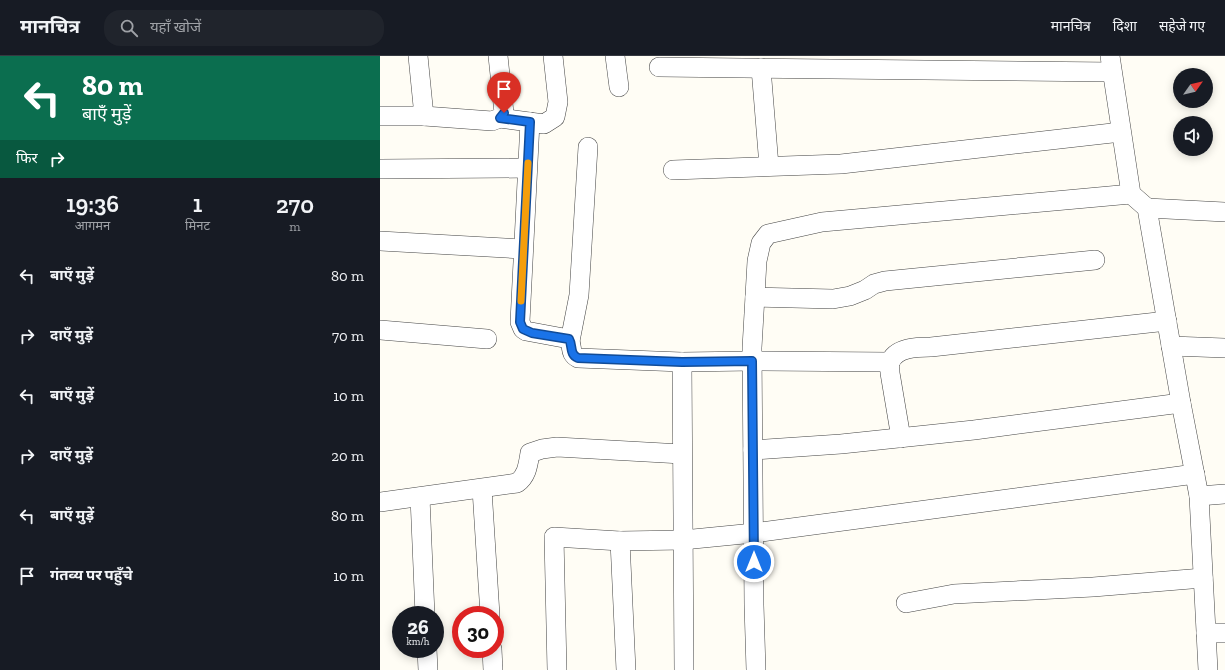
<!DOCTYPE html>
<html lang="hi">
<head>
<meta charset="utf-8">
<style>
	:root { --surface:#171b24; --page:#20242c; --text:#f1f3f6; --muted:#9ea1a6; --line:#363941 }
	body { margin:0; font-family:"Zilla Slab","Noto Sans Devanagari",serif; background:var(--page); color:var(--text); height:100vh; display:flex; flex-direction:column; font-size:15px; white-space:nowrap }
	* { box-sizing:border-box; margin:0 }
	p { font-size:13px; color:var(--muted) }
	.icon { flex:none; width:22px; height:22px; fill:none; stroke:currentColor; stroke-width:2; stroke-linecap:round; stroke-linejoin:round }
	.map { position:relative; flex:1; overflow:hidden }
	.sheet { display:flex; flex-direction:column; background:var(--surface); width:380px }
	.sheet>* { flex:none }
	.banner { background:#0b6e4f; color:#fff; overflow:hidden }
	.needle { width:26px; rotate:56deg }
	.buttons { position:absolute; left:793px; top:12px; display:grid; gap:8px }
	.buttons a { display:grid; place-items:center; width:40px; height:40px; border-radius:50%; background:var(--surface); box-shadow:0 2px 10px #0003; font-size:20px }
	.speed { position:absolute; left:12px; top:550px; display:flex; gap:8px; font-size:20px; font-weight:700; text-align:center }
	.speed>* { display:grid; place-content:center; width:52px; height:52px; border-radius:50%; background:var(--surface); box-shadow:0 2px 10px #0003; line-height:1 }
	.speed small { font-size:10px; font-weight:400 }
	.speed .limit { border:6px solid #d22; background:#fff; color:#111 }
	.pin { position:absolute; display:grid; place-items:center; width:34px; height:34px; color:#fff; margin:-41px -17px; border-radius:50% 50% 50% 0; rotate:-45deg; box-shadow:0 0 4px #0007 }
	.pin .icon { rotate:45deg }
	.me { position:absolute; width:44px; margin:-22px; rotate:0deg; stroke-linejoin:round; filter:drop-shadow(0 0 3px #0008) }
	.turn { display:flex; align-items:center; gap:14px; height:84px; padding:0 16px; font-size:18px }
	.turn .icon { width:52px; height:52px; stroke-width:2.5 }
	.turn b { display:block; font-size:28px; line-height:34px }
	.then { display:flex; align-items:center; height:38px; padding:0 16px; background:#0003; gap:8px; font-size:15px }
	.eta { display:flex; justify-content:space-evenly; align-items:center; height:68px; text-align:center }
	.eta b { font-size:24px; font-weight:600; line-height:28px }
	ul { padding:0; list-style:none }
	li { display:flex; align-items:center; gap:12px; height:60px; padding:0 16px }
	li div { flex:1 }
	li b { display:block; font-size:15px }
	li em { font-style:normal }
	header { display:flex; align-items:center; gap:24px; box-sizing:border-box; height:56px; padding:0 20px; background:var(--surface); border-bottom:1px solid var(--line) }
	header strong { font-size:19px }
	nav { display:flex; gap:22px; margin-inline-start:auto; font-size:14px }
	.search { width:280px; height:36px; background:var(--page); display:flex; align-items:center; gap:10px; box-sizing:border-box; padding:0 14px; border-radius:16px; color:var(--muted); font-size:15px }
	main { display:flex; flex:1; min-height:0 }
	.map>svg:first-child { display:block }
	.lines { fill:none; stroke-linecap:round; stroke-linejoin:round }
	.minor-casing { stroke:#444; stroke-width:20 }
	.minor { stroke:#fff; stroke-width:19 }
	.route-casing { stroke:#114b97; stroke-width:10 }
	.route { stroke:#1a73e8; stroke-width:7 }
	.slow { stroke:#f59e0b; stroke-width:7 }
</style>
</head>
<body>
<header>
<strong>मानचित्र</strong>
<div class="search"><svg class="icon" aria-label="search" viewBox="0 0 24 24"><circle cx="10" cy="10" r="6"/><path d="M15 15l6 6"/></svg>यहाँ खोजें</div>
<nav><a>मानचित्र</a><a>दिशा</a><a>सहेजे गए</a></nav>
</header>
<main>
<section class="sheet">
<div class="banner">
<div class="turn"><svg class="icon" aria-label="left" viewBox="0 0 24 24"><path d="M17 20v-9H6M10 6l-5 5 5 5"/></svg><div><b>80 m</b>बाएँ मुड़ें</div></div>
<div class="then">फिर<svg class="icon" aria-label="right" viewBox="0 0 24 24"><path d="M7 20v-9h11M14 6l5 5-5 5"/></svg></div>
</div>
<div class="eta">
<div><b>19:36</b><p>आगमन</p></div>
<div><b>1</b><p>मिनट</p></div>
<div><b>270</b><p>m</p></div>
</div>
<ul>
<li><svg class="icon" aria-label="left" viewBox="0 0 24 24"><path d="M17 20v-9H6M10 6l-5 5 5 5"/></svg><div><b>बाएँ मुड़ें</b></div><em>80 m</em></li>
<li><svg class="icon" aria-label="right" viewBox="0 0 24 24"><path d="M7 20v-9h11M14 6l5 5-5 5"/></svg><div><b>दाएँ मुड़ें</b></div><em>70 m</em></li>
<li><svg class="icon" aria-label="left" viewBox="0 0 24 24"><path d="M17 20v-9H6M10 6l-5 5 5 5"/></svg><div><b>बाएँ मुड़ें</b></div><em>10 m</em></li>
<li><svg class="icon" aria-label="right" viewBox="0 0 24 24"><path d="M7 20v-9h11M14 6l5 5-5 5"/></svg><div><b>दाएँ मुड़ें</b></div><em>20 m</em></li>
<li><svg class="icon" aria-label="left" viewBox="0 0 24 24"><path d="M17 20v-9H6M10 6l-5 5 5 5"/></svg><div><b>बाएँ मुड़ें</b></div><em>80 m</em></li>
<li><svg class="icon" aria-label="arrive" viewBox="0 0 24 24"><path d="M6 21V4h12l-3 4 3 4H6"/></svg><div><b>गंतव्य पर पहुँचे</b></div><em>10 m</em></li>
</ul>
</section>
<div class="map">
<svg width="845" height="614" viewBox="0 0 845 614">
	<rect width="100%" height="100%" fill="#fffdf5"/>
	<g class="lines">
		<defs>
			<g id="minor">
				<polyline points="38,0 44,60"/>
				<polyline points="235,0 239,31"/>
				<polyline points="730,0 751,138 767,152 801,347 819,440 828,614"/>
				<polyline points="279,11 732,16"/>
				<polyline points="381,12 389,110"/>
				<polyline points="0,60 44,60 112,65 120,62 124,57 118,0"/>
				<polyline points="120,62 164,68 175,61 178,46 173,0"/>
				<path d="M150,66l-10,200 3,7 3,2 43,8c4,7 0,15 9,19l104,4 70,-1 138,1"/>
				<polyline points="0,113 147,112"/>
				<polyline points="293,114 461,108 741,76"/>
				<polyline points="767,152 845,156"/>
				<polyline points="0,185 143,193"/>
				<polyline points="375,241 453,243 470,240 485,234 494,228 505,225 715,204"/>
				<polyline points="0,274 107,283"/>
				<polyline points="190,285 199,239 208,91"/>
				<polyline points="791,290 845,292"/>
				<polyline points="302,306 304,614"/>
				<path d="M521,382l-11,-65c0,-3 -1,-8 0,-10 5,-16 28,-16 41,-16l236,-26"/>
				<polyline points="373,394 461,388 594,374 801,347"/>
				<polyline points="102,433 110,559"/>
				<polyline points="819,440 845,438"/>
				<polyline points="40,441 45,559"/>
				<path d="M0,446l137,-19c10,-7 11,-18 13,-30l12,-4 15,-2 125,7"/>
				<polyline points="240,485 246,614"/>
				<polyline points="526,547 574,538 713,531 823,522"/>
				<polyline points="826,577 845,577"/>
				<polyline points="47,593 48,614"/>
				<polyline points="112,593 113,614"/>
				<polyline points="177,614 174,481 240,485 303,484 374,477 815,418"/>
				<polyline points="376,614 374,549 372,292 377,205 381,187 388,178 442,166 751,138"/>
			</g>
		</defs>
		<use href="#minor" class="minor-casing"/>
		<use href="#minor" class="minor"/>
	</g>
	<g class="lines">
		<defs>
			<path id="route" d="M124,57l-4,5 30,4 -10,200 3,7 9,4 37,6c4,7 0,15 9,19l104,4 70,-1 2,201"/>
		</defs>
		<use href="#route" class="route-casing"/>
		<use href="#route" class="route"/>
		<polyline class="slow" points="141,245 148,107"/>
	</g>
</svg>
<div class="buttons">
<a><svg class="needle" viewBox="-14 -14 28 28"><path d="M0-13l5 13h-10z" fill="#e53935"/><path d="M0 13l5-13h-10z" fill="#9ea1a6"/></svg></a>
<a><svg class="icon" aria-label="sound" viewBox="0 0 24 24"><path d="M4 9h4l5-4v14l-5-4H4zM17 9q2 3 0 6"/></svg></a>
</div>
<div class="speed"><div>26<small>km/h</small></div><div class="limit">30</div></div>
<div class="pin" style="left:124px;top:57px;background:#d93025"><svg class="icon" aria-label="arrive" viewBox="0 0 24 24"><path d="M6 21V4h12l-3 4 3 4H6"/></svg></div>
<svg class="me" style="left:374px;top:506px" viewBox="-20 -20 40 40"><circle r="17" fill="#1a73e8" stroke="#fff" stroke-width="3"/><path d="M0-11L8 9 0 5-8 9z" fill="#fff"/></svg>
</div>
</main>
</body>
</html>
